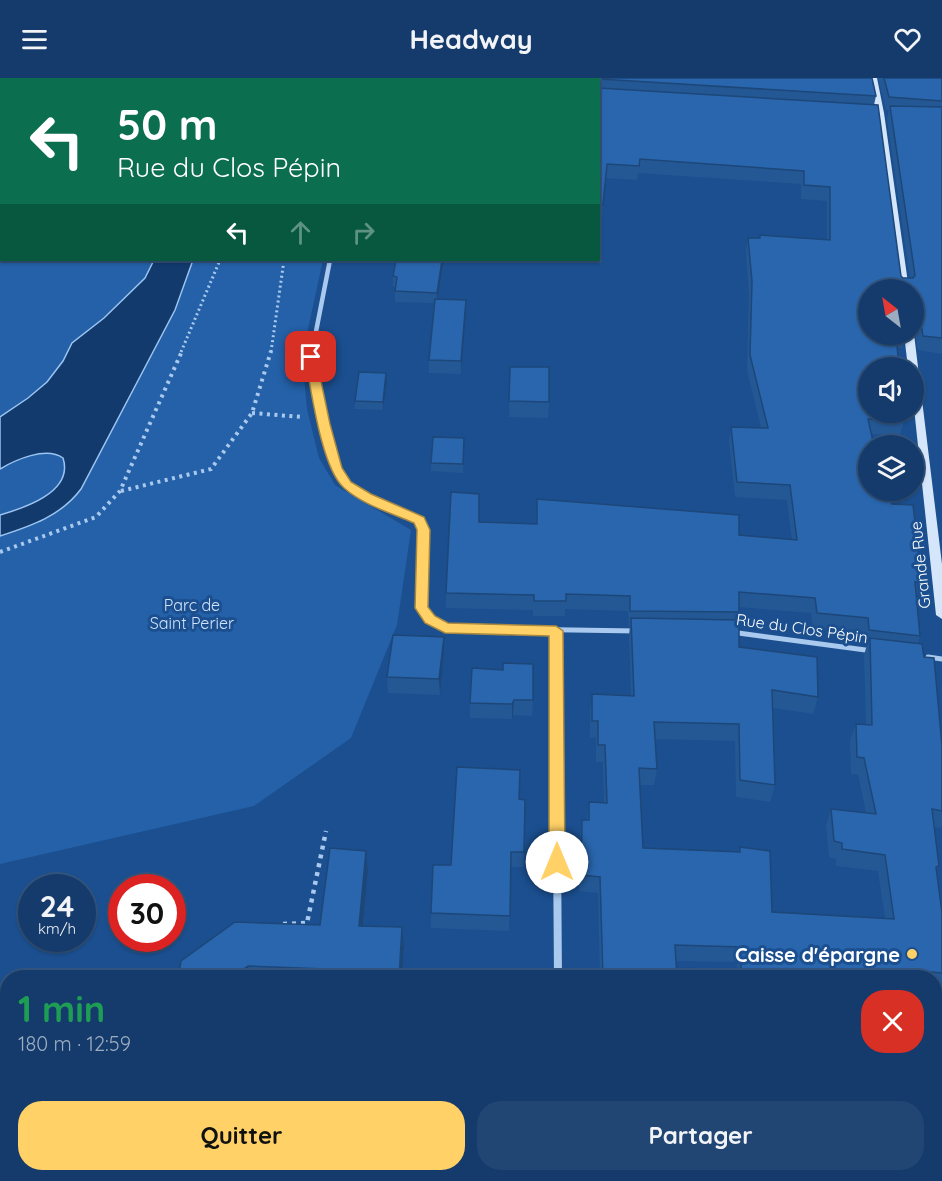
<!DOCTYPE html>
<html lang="fr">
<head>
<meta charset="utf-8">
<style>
	:root { --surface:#143b6b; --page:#214673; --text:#f1f3f6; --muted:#9dadc1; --line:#33557e; --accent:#ffd166 }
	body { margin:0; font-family:Quicksand,sans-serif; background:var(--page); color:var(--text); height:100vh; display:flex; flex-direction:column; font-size:22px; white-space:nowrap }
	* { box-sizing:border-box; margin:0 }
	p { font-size:20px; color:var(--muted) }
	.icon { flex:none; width:33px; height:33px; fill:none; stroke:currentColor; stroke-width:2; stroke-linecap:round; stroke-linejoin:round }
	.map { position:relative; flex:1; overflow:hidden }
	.side { position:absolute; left:0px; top:892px; width:942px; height:212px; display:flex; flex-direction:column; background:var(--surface); border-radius:24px 24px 0 0; box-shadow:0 2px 4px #0004,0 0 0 2px var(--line) }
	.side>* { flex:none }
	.guide { position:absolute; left:0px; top:0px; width:600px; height:183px; box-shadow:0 2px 4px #0004,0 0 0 2px var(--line); background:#0b6e4f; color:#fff; overflow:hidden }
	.needle { width:39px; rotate:329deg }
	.tools { position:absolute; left:858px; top:201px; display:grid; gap:12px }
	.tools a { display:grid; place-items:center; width:66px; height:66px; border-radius:50%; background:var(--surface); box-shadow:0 2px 4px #0004,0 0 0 2px var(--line); font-size:30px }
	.speed { position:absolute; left:18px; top:796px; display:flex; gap:12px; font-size:30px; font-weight:700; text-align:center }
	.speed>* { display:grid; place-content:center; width:78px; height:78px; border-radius:50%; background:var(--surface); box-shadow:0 2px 4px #0004,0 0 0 2px var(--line); line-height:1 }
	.speed small { font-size:15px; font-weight:400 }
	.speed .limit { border:9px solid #d22; background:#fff; color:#111 }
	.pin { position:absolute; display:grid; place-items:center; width:51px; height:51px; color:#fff; margin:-26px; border-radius:12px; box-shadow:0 3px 9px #0006 }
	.me { position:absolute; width:66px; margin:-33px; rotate:0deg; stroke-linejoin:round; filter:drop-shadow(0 0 4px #0008) }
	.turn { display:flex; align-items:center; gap:21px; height:126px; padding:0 18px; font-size:27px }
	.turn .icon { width:78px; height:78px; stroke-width:2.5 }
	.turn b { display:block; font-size:42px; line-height:51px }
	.lanes { display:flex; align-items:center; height:57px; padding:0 18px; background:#0003; justify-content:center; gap:30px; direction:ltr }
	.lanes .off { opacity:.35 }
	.round { display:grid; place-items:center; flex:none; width:63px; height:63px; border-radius:24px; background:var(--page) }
	.headline { display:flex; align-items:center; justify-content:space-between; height:102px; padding:0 18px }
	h1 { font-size:36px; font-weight:700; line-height:45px; color:#1e9e55 }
	.button { display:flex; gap:12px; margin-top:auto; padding:12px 18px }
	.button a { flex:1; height:69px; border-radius:24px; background:var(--accent); color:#111; font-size:24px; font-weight:700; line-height:69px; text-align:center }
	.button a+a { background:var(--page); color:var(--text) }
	header { display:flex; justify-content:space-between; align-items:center; height:78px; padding:0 18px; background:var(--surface); font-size:27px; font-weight:700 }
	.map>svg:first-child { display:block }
	.green { fill:#2461a8 }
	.water { fill:#123a6d; stroke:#9cc4f0; stroke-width:1.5 }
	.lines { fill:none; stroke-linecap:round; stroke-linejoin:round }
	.stream { fill:#9cc4f0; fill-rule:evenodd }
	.path-far2 { stroke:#a9c9ee; stroke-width:3; stroke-dasharray:2 3; stroke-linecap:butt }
	.path-far1 { stroke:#a9c9ee; stroke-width:4; stroke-dasharray:3 4.5; stroke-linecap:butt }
	.path { stroke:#a9c9ee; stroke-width:4.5; stroke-dasharray:4 5; stroke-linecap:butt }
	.minor-far2 { stroke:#a9c9ee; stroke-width:4.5 }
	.minor-far1 { stroke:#a9c9ee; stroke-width:5 }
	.minor { stroke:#a9c9ee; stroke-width:8 }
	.secondary { fill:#d6e6fa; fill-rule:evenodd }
	.wall { fill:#245895; fill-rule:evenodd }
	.shaded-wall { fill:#1d4779 }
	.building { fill:#2a66ad; stroke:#1d4779; stroke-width:1.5 }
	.route { fill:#ffd166; stroke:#a68842; stroke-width:1.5 }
	.poi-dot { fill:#ffd166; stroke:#1b4f8f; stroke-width:2 }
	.labels { text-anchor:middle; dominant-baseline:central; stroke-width:6; stroke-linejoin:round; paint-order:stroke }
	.street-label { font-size:16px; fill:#fff; stroke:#1b4f8f }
	.park-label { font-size:16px; fill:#cfe3fa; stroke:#1b4f8f }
	.near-poi-label { font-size:20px; font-weight:bold; fill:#fff; stroke:#1b4f8f; text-anchor:end }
</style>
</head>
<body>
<header><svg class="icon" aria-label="menu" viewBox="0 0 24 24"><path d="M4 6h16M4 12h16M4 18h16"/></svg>Headway<svg class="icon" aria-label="heart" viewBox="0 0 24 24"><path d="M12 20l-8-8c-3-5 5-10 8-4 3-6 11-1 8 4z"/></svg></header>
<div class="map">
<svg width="942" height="1103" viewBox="0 0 942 1103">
	<rect width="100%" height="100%" fill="#1b4f8f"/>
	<polygon class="green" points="0,0 285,1 2,2 2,182 323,182 302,279 307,331 319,380 335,407 411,452 397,547 351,660 254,728 0,786"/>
	<path class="water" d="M154,182h39l-18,50 -94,179c-20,27 -50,37 -81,47v-21c24,-7 74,-23 63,-57 -17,-12 -48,2 -63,11v-52l28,-19 19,-16 16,-21 9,-18 32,-25 41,-40z"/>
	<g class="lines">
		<g class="stream">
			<rect x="0" y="130" width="2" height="5"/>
			<rect x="0" y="146" width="2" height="4"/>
		</g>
		<g class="path-far2">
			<polyline points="181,274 220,182"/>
			<polyline points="271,274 284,182"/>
		</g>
		<g class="path-far1">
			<polyline points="252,335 302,339"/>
			<polyline points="121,413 211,391 252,335 271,273"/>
			<polyline points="0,474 96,439 120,413 182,273"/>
		</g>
		<g class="path">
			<polyline points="283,846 307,845 326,753"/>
			<polyline points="0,976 8,976"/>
		</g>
		<g class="minor-far2">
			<polyline points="326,0 350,2"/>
			<polyline points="312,274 330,182"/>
		</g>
		<g class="minor-far1">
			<path d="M312,273l-1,6c6,31 15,105 36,127 19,21 65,21 77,46l-2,78 8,11 15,9 192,3"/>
			<polyline points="556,553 556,633"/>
			<polyline points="731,554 873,573"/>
			<polyline points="928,579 942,581"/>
		</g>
		<g class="minor">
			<polyline points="556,631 558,900"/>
			<polyline points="934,929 942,930"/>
			<polyline points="559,1096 559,1103"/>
		</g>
		<g class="secondary">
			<polygon points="869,0 877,0 884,35 909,212 899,212 876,35"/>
			<polygon points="904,256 914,256 942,486 942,541 936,537 914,330 914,290 908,290"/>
		</g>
	</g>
	<g class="wall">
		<path d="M872,0l4,18 -2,9 27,171 2,2h7l-23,-159 2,-9h-3l-8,-32h64v276l-24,-4 -3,-18h-1v-42l-46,44h39l-4,14h-6l7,72 -4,15 -29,-1 -3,12 54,137 -6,15 4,38 -2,7 6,14 18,89v80l-1,2 -7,-1 5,39 -2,4 5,43v76l-8,-1v-10h-198l1,-16 -61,-1 1,17h-77l-2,-85 -19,-2 1,-55 2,-16h5l2,-18 15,1 -1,-41h-7v-25l-6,1v-27l2,-17 39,1 -2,-60 1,-9h-1l-1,-15 -63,-2v7h-32v-6l-87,-2v-15l33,-71 57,2 1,-25 202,36 53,5 -5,-40 -52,-3 -6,-56 2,-14h30l-14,-57 2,-75 -3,-43 2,-14h11l1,-3 67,5v-39l-26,-2v-15l-163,-11 -1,7 -32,-2 -3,41h-4v-139zM739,529l72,6 2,14 51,6v12h3l-3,10 2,70 -10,-1 -6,16 1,34h7l8,39 -35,-4 -5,17 3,31 7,2v7l42,5 7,47 -113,-6 -32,-65 -2,5 -95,-4 -3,-63h14l3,-16 -2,-30 80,2 1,56 34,5 5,-17 -2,-77 40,6 5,-17 -79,-50 -2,-27z"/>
		<polygon points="396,182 444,182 438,221 466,222 466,235 461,296 429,295 429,282 434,225 395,224 395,209 393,209 393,198"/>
		<polygon points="510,289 549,324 548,340 509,339"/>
		<polygon points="387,304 383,332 355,331 355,323"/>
		<polygon points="464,368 463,395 431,393 431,385"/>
		<polygon points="444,575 440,617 388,615 387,599"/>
		<polygon points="472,590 533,622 532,638 513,637 512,641 470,640 470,625"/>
		<polygon points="519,721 524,774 524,789 511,789 509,853 431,850 431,835 451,787"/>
		<polygon points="366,773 368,794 363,848 402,849 404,869 402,900 178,900 320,847"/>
		<polygon points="735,1096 934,1096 942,1103 735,1103"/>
	</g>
	<g class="shaded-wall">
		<polygon points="442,182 444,182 437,225 437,215"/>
		<polygon points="466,222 466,235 461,296 461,283"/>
		<polygon points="386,295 387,304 383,332 383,324"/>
		<polygon points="444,559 444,575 440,617 439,601"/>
		<polygon points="514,622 513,637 512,641 512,626"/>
		<polygon points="366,773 368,794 361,868 359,848"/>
		<polygon points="402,849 404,869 402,900 399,900"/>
		<polygon points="248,888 251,900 232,900"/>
		<polygon points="317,1096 320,1096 320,1103 318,1103"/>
	</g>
	<g class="building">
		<polygon points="349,0 451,0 450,2 346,2"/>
		<polygon points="528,0 872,0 876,18 599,1 527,2"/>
		<polygon points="884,0 942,0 942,23 889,19"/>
		<polygon points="598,10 878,27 901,198 903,200 913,200 915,197 890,28 942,29 942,260 923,258 920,240 914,239 914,212 868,212 868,256 896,256 899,290 868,290 868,334 903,334 904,342 868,341 874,368 868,368 868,412 887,412 892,426 913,427 922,505 915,504 920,558 869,552 868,540 817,535 815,520 739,514 739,534 630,533 630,518 566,516 566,523 534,523 534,517 446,515 451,414 479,416 479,444 537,446 537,421 739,437 739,457 797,462 790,407 737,404 731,349 768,350 750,277 752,203 748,160 760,160 760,157 830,162 830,109 804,107 804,93 640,81 639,88 607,86 603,127 598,127"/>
		<polygon points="396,182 442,182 437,215 395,213 397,199 393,198"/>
		<polygon points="435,221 466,222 461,283 429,282"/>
		<polygon points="510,289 549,289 549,324 509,323"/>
		<polygon points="359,294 386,295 383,324 355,323"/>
		<polygon points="433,359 464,360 463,386 431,385"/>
		<polygon points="631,540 739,542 739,569 817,579 818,619 772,612 775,707 740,702 739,646 654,644 657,691 639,690 643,770 740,774 740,769 770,773 772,834 894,841 885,777 842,771 842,765 834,763 831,731 876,736 864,680 857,679 856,646 872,647 870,560 922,566 924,579 934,580 942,668 942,733 932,731 939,788 936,789 942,835 942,895 912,892 912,900 741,900 741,869 675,867 677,900 603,900 600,799 581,797 582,742 589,742 589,724 607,725 605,667 598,667 598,643 592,643 592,616 634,618"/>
		<polygon points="393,557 444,559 439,601 387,599"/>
		<polygon points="503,585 533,586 533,622 514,622 512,626 470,625 472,590 503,592"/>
		<polygon points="457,689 520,692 519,721 525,722 524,774 511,774 510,838 431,835 433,787 451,787"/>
		<polygon points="330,770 366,773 359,848 402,849 399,900 349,900 350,892 248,888 232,900 178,900 181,883 235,844 320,847"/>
		<polygon points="934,987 942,987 942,1103 740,1103 740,1096 934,1096"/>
		<polygon points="115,1096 171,1096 176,1103 113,1103"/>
		<polygon points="213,1096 317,1096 318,1103 212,1103"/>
	</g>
	<path class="route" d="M311,275l5,4 14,67 12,44 9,14 20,12 53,23 6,13 -2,77 7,9 13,7 108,3 7,5 2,231 -2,5 -6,2 -6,-2 -2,-5v-226l-104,-3 -20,-10 -10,-15 2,-78 -3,-7c-23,-10 -51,-18 -70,-35 -23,-20 -33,-100 -39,-131z"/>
	<circle class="poi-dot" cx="912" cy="876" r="6"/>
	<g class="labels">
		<g class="street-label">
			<text transform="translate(920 487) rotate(-96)">Grande Rue</text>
			<text transform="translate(802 550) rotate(8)">Rue du Clos Pépin</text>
		</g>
		<g class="park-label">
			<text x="192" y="527">Parc de<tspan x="192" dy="18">Saint Perier</tspan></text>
		</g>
		<g class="near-poi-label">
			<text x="900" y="876">Caisse d'épargne</text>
		</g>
	</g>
</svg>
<div class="tools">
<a><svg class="needle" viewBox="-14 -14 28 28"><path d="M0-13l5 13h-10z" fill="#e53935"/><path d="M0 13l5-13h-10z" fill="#9dadc1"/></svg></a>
<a><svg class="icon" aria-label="sound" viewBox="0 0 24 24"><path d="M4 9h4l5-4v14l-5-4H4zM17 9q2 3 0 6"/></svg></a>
<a><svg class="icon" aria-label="layers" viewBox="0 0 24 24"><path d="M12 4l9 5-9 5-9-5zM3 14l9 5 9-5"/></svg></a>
</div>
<div class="speed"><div>24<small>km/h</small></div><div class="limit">30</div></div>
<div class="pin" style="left:311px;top:279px;background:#d93025"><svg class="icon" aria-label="arrive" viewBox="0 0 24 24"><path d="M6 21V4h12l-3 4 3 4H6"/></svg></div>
<svg class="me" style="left:557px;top:784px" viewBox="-20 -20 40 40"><circle r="19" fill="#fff"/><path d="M0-13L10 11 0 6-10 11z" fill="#ffd166"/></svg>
<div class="guide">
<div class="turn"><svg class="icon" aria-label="left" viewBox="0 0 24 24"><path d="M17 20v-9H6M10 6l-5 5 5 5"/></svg><div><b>50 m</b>Rue du Clos Pépin</div></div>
<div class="lanes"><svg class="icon" aria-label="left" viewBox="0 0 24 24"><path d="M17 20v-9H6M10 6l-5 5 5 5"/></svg><svg class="icon off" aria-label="ahead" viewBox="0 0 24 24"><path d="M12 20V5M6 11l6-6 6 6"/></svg><svg class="icon off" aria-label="right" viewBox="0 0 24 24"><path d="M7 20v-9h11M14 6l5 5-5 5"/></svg></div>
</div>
<section class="side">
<div class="headline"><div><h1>1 min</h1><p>180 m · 12:59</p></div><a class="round" style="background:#d93025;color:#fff"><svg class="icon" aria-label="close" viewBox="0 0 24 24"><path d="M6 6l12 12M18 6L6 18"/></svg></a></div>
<div class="button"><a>Quitter</a><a>Partager</a></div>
</section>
</div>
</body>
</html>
